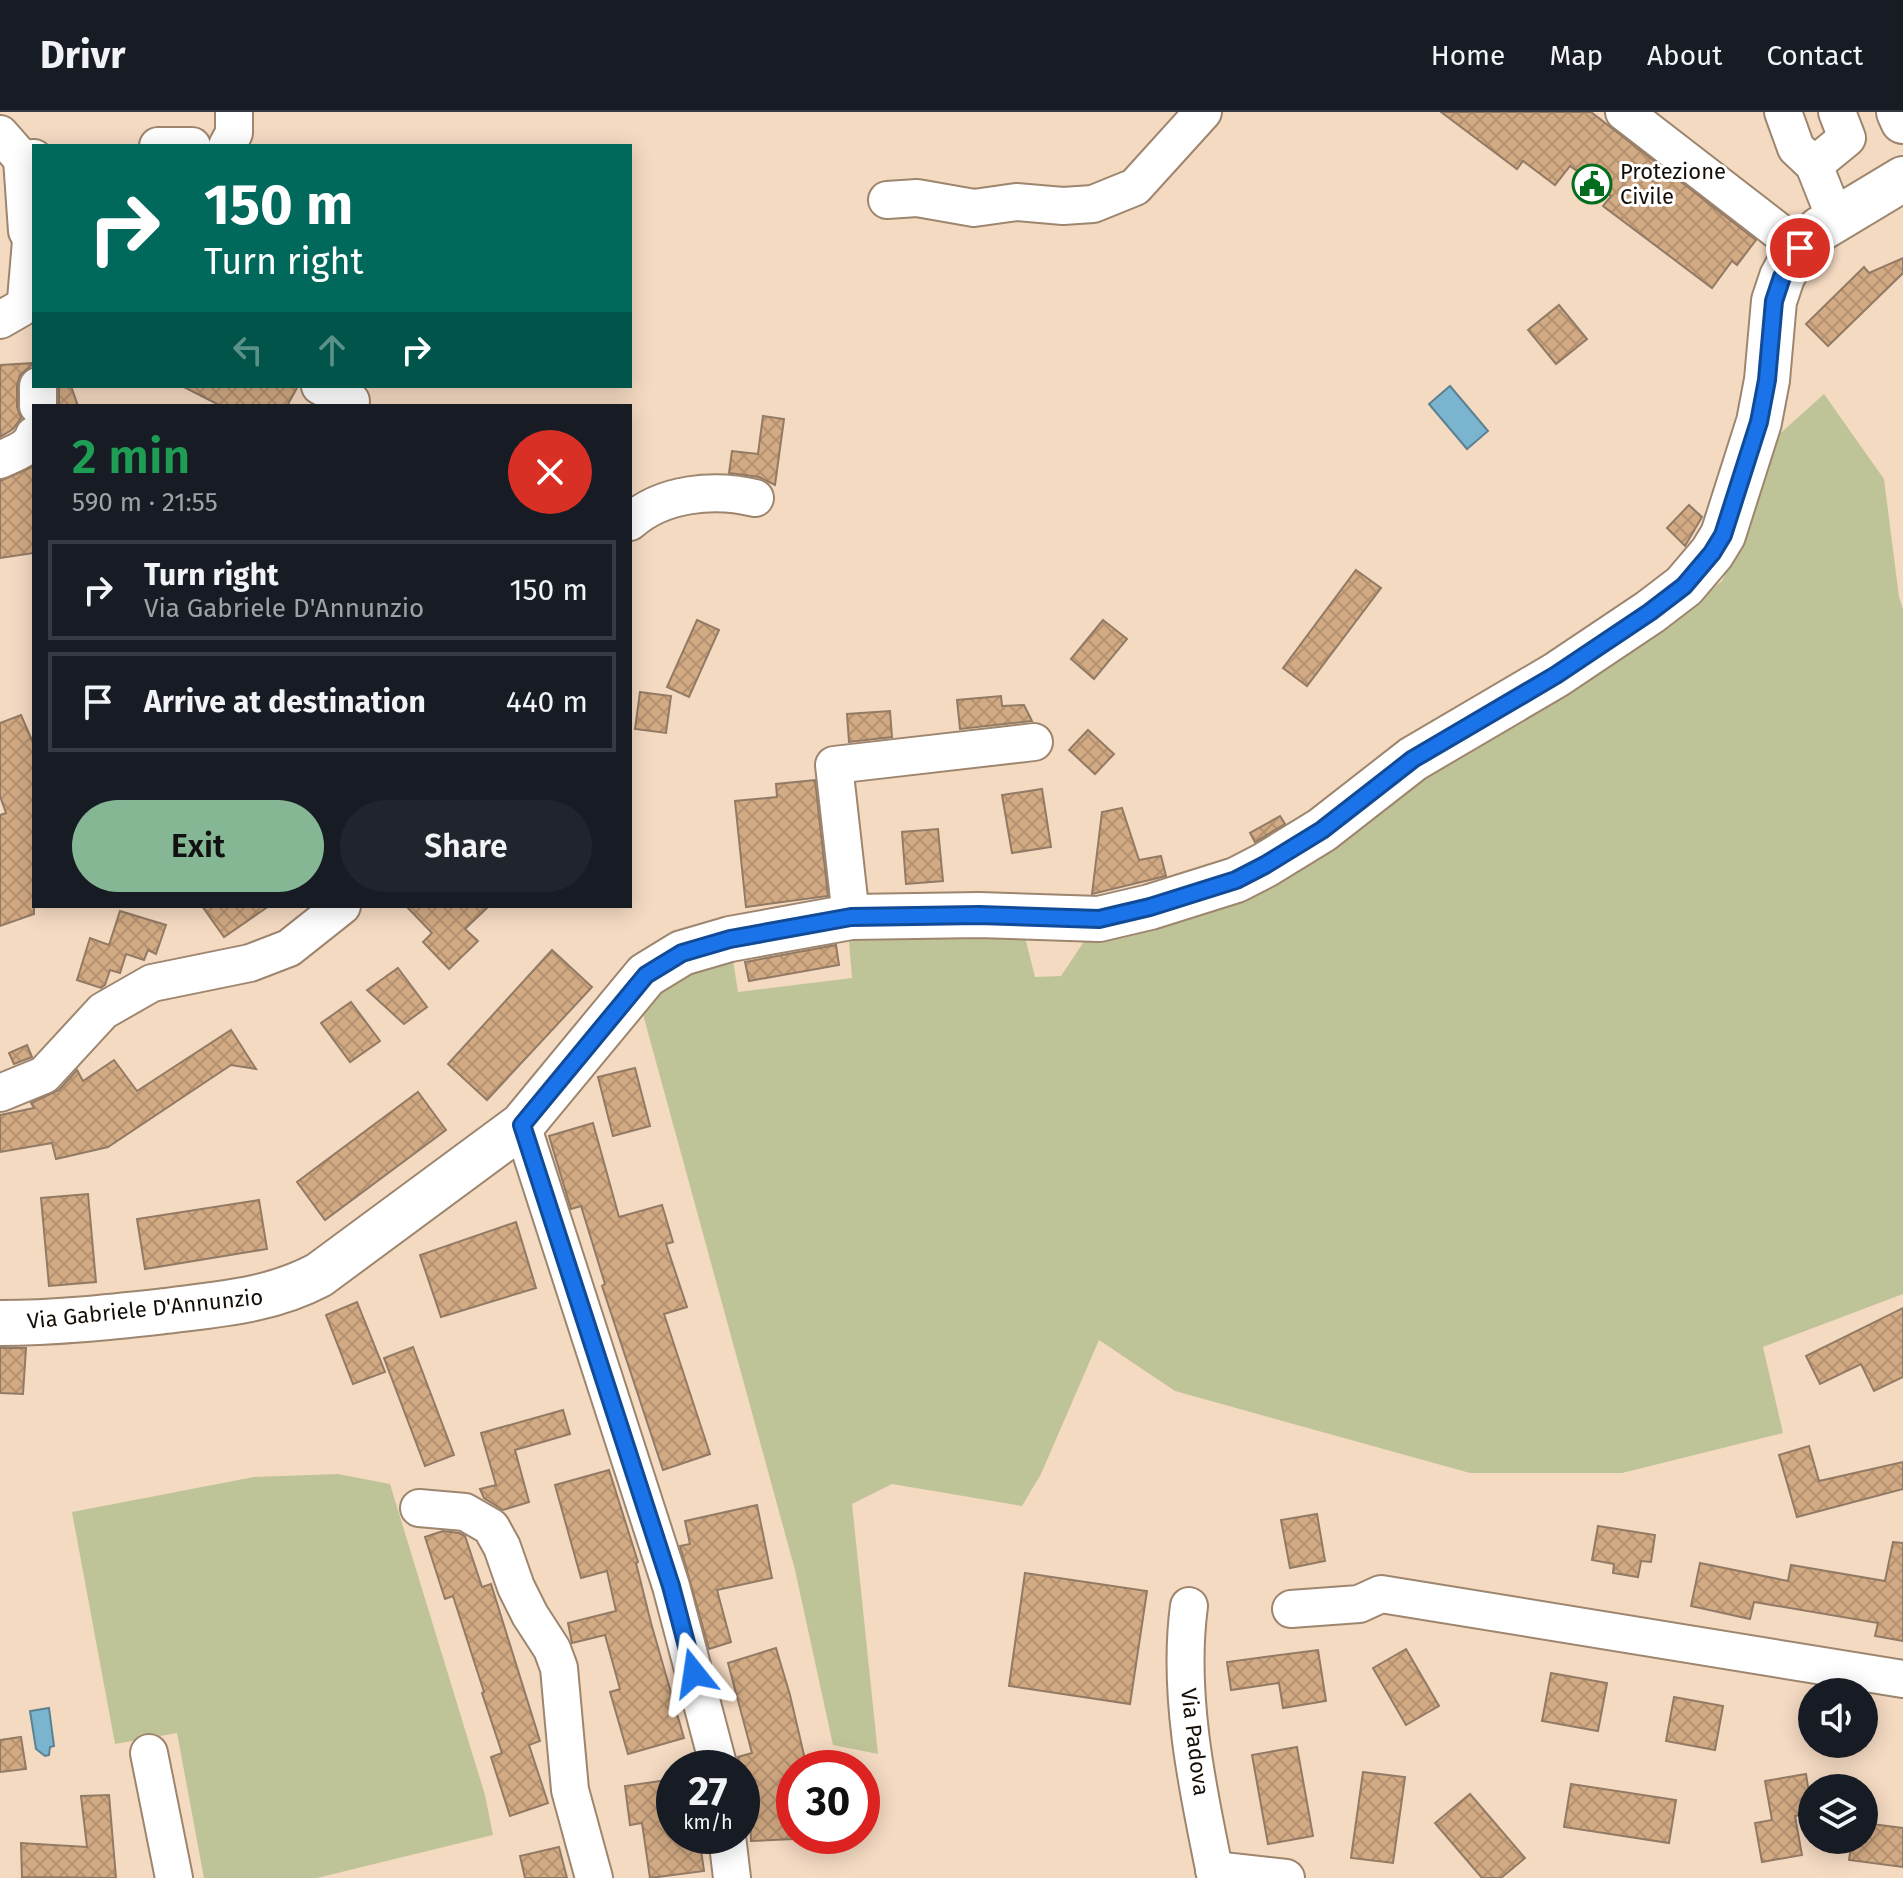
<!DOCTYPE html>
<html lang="en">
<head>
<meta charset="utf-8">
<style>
	:root { --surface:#171b24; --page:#20242c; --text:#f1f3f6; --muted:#9ea1a6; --line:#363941; --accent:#85b794 }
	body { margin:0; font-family:"Fira Sans",sans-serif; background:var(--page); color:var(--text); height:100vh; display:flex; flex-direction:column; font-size:30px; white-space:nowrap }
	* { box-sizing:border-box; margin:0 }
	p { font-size:26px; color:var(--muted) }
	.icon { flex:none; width:44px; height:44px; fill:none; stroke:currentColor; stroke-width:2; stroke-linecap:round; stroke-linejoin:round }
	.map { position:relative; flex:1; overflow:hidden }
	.sheet { position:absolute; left:32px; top:292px; width:600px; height:504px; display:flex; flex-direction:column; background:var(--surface); border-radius:0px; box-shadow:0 4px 20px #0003 }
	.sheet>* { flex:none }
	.banner { position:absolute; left:32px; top:32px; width:600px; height:244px; border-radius:0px; box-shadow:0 4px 20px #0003; background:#00695c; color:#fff; overflow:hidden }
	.buttons { position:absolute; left:1798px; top:1566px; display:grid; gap:16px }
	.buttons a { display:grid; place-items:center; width:80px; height:80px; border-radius:50%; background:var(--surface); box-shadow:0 4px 20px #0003; font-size:40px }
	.speed { position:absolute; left:656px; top:1638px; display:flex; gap:16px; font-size:40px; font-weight:700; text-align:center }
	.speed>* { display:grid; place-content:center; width:104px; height:104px; border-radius:50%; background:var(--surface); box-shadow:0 4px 20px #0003; line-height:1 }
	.speed small { font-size:20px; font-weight:400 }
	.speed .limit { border:12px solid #d22; background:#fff; color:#111 }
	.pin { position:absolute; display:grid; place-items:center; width:68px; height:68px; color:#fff; margin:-34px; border:4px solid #fff; border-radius:50%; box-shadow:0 2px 8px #0007 }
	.me { position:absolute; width:88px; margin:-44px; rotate:345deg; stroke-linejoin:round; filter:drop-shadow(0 0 6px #0008) }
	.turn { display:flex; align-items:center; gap:28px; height:168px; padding:0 40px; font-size:36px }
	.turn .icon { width:104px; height:104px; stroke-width:2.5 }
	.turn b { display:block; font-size:56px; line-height:68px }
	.lanes { display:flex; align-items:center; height:76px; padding:0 40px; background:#0003; justify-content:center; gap:40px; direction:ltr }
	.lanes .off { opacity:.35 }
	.round { display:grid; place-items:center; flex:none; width:84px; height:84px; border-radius:42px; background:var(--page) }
	.overview { display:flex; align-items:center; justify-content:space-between; height:136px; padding:0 40px }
	h1 { font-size:48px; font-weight:600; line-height:60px; color:#1e9e55 }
	.primary-button { display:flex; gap:16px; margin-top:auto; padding:16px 40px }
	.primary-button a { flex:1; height:92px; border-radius:48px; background:var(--accent); color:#111; font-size:32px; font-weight:600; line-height:92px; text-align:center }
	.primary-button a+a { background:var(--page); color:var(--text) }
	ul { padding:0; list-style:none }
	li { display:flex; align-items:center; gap:24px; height:100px; margin:0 16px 12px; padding:0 24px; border:4px solid var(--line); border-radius:0px }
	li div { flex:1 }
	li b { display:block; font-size:30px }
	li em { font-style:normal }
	header { display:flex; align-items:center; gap:48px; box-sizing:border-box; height:112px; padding:0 40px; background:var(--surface); border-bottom:2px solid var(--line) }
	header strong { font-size:38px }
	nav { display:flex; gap:44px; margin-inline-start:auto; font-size:28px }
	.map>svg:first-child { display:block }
	.grass { fill:#bfc498 }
	.water { fill:#7ab4ce; stroke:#5c8292; stroke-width:2 }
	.building { fill:url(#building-cross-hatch); stroke:#927a64; stroke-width:2 }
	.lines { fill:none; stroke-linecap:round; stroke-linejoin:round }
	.minor-casing { stroke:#9d856e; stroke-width:40 }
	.major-casing { stroke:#9d856e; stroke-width:48 }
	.minor { stroke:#fff; stroke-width:36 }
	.major { stroke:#fff; stroke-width:44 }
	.route-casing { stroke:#114b97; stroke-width:20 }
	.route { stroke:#1a73e8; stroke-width:14 }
	.labels { text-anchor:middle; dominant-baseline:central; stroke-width:6; stroke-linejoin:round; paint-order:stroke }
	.poi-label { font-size:22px; fill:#160e06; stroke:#fff; text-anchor:start }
	.street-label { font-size:22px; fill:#160e06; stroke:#fff }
</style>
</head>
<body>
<header>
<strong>Drivr</strong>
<nav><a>Home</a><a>Map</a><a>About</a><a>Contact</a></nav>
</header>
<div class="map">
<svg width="1903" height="1766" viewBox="0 0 1903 1766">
	<defs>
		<pattern id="building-cross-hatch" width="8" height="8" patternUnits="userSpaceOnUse" patternTransform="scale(2)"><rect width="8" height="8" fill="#d2aa83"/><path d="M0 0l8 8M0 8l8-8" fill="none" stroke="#b49170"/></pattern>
	</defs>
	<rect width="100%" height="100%" fill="#f5dac2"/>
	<g class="grass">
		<polygon points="1824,282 1884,367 1899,485 1903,497 1903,1182 1763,1235 1783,1321 1622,1361 1470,1361 1175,1279 1099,1228 1041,1362 1022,1394 892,1372 852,1392 878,1642 833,1633 795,1458 641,895 672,864 733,848 738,880 852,866 849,829 1025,825 1035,865 1061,864 1087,825 1162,815 1251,783 1350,726 1430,658 1663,515 1722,469 1745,417 1776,325"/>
		<polygon points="338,1362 390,1372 485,1683 493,1723 317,1766 204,1766 177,1621 115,1632 72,1400 254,1365"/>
	</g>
	<g class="water">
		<polygon points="1450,274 1488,319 1467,337 1429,292"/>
		<polygon points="49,1596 54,1634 50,1635 49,1643 45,1644 36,1637 30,1599"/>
	</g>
	<g class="building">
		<polygon points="1441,0 1591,0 1756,128 1737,153 1732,149 1712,176 1603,94 1611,84 1570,54 1555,73 1523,49 1517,57"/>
		<polygon points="1903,146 1903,161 1828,234 1806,212 1864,155 1869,161"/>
		<polygon points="1559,193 1587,227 1556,252 1528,218"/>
		<polygon points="34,251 20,263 17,273 17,295 21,306 13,317 0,325 0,253"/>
		<polygon points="59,274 71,274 78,294 59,294"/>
		<polygon points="182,274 298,274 287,294 221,294"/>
		<polygon points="763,304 784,307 775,373 759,365 729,361 732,339 758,342"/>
		<polygon points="34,354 34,441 0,446 0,369"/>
		<polygon points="1689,393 1702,405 1685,434 1667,416"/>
		<polygon points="1356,458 1381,476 1307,574 1283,556"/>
		<polygon points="697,508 719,518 689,585 667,575"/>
		<polygon points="1103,508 1127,527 1094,567 1071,547"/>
		<polygon points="640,580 671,584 666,621 635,617"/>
		<polygon points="1001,584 1002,594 1024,593 1032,609 960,617 957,588"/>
		<polygon points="890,599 892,625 849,630 847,602"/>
		<polygon points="21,603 34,633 34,802 0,814 0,703 6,701 0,684 0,611"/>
		<polygon points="1088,618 1114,642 1095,662 1069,638"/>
		<polygon points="815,668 828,784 746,795 735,689 777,685 776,672"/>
		<polygon points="1042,677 1051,735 1012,741 1002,683"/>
		<polygon points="1122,696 1139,748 1161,744 1166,764 1092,782 1102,700"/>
		<polygon points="1280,704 1285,712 1255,730 1250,721"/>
		<polygon points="938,717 943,769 906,772 902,720"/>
		<polygon points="202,794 269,794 224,825"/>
		<polygon points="406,794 489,794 465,817 478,829 449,857 423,830 432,821"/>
		<polygon points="120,799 166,813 156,842 148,838 144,848 126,842 120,861 110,858 105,873 101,876 77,868 90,826 109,833"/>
		<polygon points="836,833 839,853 749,869 745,850"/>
		<polygon points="552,838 592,875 487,988 448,952"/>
		<polygon points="398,856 427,895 404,912 367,878"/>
		<polygon points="351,890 380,929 350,950 321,911"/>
		<polygon points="231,918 256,957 231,953 108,1035 56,1047 52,1031 0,1040 0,1003 34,996 31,991 59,978 77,958 83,969 114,948 137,979"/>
		<polygon points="27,933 32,945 14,952 9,941"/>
		<polygon points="635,956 650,1014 613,1024 598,965"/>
		<polygon points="418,980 446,1018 325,1108 297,1070"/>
		<polygon points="593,1011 619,1105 662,1093 673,1130 666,1132 687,1195 664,1202 710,1342 663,1358 602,1174 605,1172 581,1094 571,1097 549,1024"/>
		<polygon points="88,1082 96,1170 49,1174 41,1086"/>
		<polygon points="259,1088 267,1137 145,1157 137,1107"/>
		<polygon points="516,1110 536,1176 441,1205 420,1143"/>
		<polygon points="357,1190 385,1260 353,1272 326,1203"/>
		<polygon points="1903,1196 1903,1265 1874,1279 1861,1252 1820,1272 1806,1244"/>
		<polygon points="413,1235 454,1343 425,1354 384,1246"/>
		<polygon points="0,1236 26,1236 23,1282 0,1281"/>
		<polygon points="563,1298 570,1322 515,1338 529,1390 503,1398 484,1386 480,1377 496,1373 481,1321"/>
		<polygon points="1809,1334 1819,1369 1903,1350 1903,1377 1797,1405 1779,1343"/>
		<polygon points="609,1358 638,1450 636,1451 651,1511 684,1626 628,1642 610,1580 620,1577 605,1523 572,1531 568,1511 616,1499 607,1459 581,1466 555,1373"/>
		<polygon points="757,1393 772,1466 717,1478 731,1530 709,1537 680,1434 690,1432 685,1409"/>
		<polygon points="1317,1402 1325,1449 1290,1456 1281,1408"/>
		<polygon points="1598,1414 1655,1423 1651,1450 1641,1449 1638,1465 1613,1461 1614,1452 1592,1448"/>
		<polygon points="443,1419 459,1421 465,1424 482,1475 491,1472 540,1629 529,1633 548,1691 510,1704 491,1645 502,1641 482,1581 484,1580 453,1484 445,1487 425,1425"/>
		<polygon points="1893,1430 1903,1431 1903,1529 1875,1524 1878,1511 1754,1490 1750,1507 1691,1494 1700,1451 1788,1469 1791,1453 1885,1469"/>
		<polygon points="1025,1461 1147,1479 1130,1592 1009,1574"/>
		<polygon points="776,1536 790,1583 807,1656 794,1656 794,1727 751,1729 749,1684 738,1645 752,1641 728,1551"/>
		<polygon points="1406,1537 1439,1594 1406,1613 1373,1556"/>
		<polygon points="1318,1538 1326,1589 1283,1596 1279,1571 1231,1578 1227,1550"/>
		<polygon points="1551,1561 1607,1571 1598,1619 1542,1609"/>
		<polygon points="1674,1585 1723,1594 1715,1638 1666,1629"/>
		<polygon points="21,1625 26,1657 0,1660 0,1628"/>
		<polygon points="1297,1635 1313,1724 1268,1732 1252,1643"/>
		<polygon points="1363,1660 1405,1665 1393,1751 1351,1746"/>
		<polygon points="1806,1662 1812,1701 1795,1704 1802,1743 1762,1750 1755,1711 1772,1708 1765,1669"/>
		<polygon points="674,1667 674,1724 699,1724 704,1759 650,1766 642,1711 630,1713 625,1674"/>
		<polygon points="1571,1672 1676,1688 1669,1731 1564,1715"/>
		<polygon points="1470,1682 1525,1746 1501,1766 1482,1766 1435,1711"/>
		<polygon points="109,1683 116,1766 22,1765 21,1731 87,1735 81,1684"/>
		<polygon points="1864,1711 1903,1716 1903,1755 1849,1748 1852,1728 1864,1728"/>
		<polygon points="559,1735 567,1766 525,1766 520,1744"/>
	</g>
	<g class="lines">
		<defs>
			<g id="minor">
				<polyline points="1624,0 1800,136"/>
				<polyline points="1783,0 1796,36 1814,53 1835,106"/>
				<polyline points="0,22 22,47 34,46"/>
				<polyline points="158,34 192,34"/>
				<polyline points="227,34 234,21 234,0"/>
				<polyline points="22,47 27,119 34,132"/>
				<polyline points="1814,53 1847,26 1837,0"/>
				<polyline points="887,88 917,86 974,96 1016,90 1063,94 1093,92 1135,75 1203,0"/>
				<polyline points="0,208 21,196 26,188 31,129"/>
				<polyline points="320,274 351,289"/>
				<polyline points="38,294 38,274"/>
				<path d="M0,348c12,-6 30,-11 34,-25"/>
				<path d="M630,410c32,-29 84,-34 125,-24"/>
				<polyline points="851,805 834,653 1034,630"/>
				<polyline points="0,981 44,963 103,899 152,871 250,851 289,836 342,794"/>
				<polyline points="522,1013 671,1474 719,1656"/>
				<polyline points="419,1396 465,1400 491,1415 502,1435 516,1475 530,1503 552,1537 559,1556 570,1678 594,1766"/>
				<path d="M1189,1494c-12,89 9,185 27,272"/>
				<polyline points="1291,1497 1359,1492 1381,1482 1903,1567"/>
				<polyline points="149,1641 174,1766"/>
				<polyline points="727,1724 732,1766"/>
				<polyline points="1214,1758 1286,1766"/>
			</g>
			<g id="major">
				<polyline points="1899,0 1903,9"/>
				<path d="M0,1211c56,0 110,-6 165,-12 54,-7 105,-10 154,-36l203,-150 124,-150 36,-22 48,-14 121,-22 128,-2 120,4 51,-12 86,-27 29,-15 57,-35 91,-71 143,-84 94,-63 34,-26 28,-33 11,-18 36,-113 8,-42 7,-79 8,-24 11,-20 27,-28 83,-50"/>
			</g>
		</defs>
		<use href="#minor" class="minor-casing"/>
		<use href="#major" class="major-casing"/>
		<use href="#minor" class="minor"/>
		<use href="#major" class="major"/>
	</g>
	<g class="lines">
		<defs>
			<polyline id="route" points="694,1561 671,1474 522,1013 646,863 682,841 730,827 851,805 979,803 1099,807 1150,795 1236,768 1265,753 1322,718 1413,647 1556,563 1650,500 1684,474 1712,441 1723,423 1759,310 1767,268 1774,189 1782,165 1800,136"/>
		</defs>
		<use href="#route" class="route-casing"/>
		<use href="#route" class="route"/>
	</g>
	<defs>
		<symbol id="civic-ring" viewBox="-11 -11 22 22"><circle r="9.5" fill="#fff" stroke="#016d1d" stroke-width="1.5"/><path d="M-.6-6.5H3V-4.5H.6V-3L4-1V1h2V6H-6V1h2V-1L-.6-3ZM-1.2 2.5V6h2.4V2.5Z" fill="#016d1d"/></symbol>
	</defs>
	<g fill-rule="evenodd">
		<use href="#civic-ring" x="1570" y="50" width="44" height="44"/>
	</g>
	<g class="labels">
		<g class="poi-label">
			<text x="1620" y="59">Protezione<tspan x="1620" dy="25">Civile</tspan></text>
		</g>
		<g class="street-label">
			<text transform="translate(145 1197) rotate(-6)">Via Gabriele D'Annunzio</text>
			<text transform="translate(1195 1630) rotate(83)">Via Padova</text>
		</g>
	</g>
</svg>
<div class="buttons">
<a><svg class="icon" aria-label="sound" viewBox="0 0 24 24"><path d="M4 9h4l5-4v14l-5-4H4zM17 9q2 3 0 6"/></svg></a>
<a><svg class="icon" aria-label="layers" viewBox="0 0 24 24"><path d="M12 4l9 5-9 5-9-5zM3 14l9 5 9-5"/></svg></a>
</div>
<div class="speed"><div>27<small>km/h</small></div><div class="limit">30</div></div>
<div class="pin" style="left:1800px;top:136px;background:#d93025"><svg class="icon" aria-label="arrive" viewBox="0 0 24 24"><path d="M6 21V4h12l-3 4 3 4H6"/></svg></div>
<svg class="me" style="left:694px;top:1561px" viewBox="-20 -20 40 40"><path d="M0-17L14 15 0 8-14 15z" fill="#1a73e8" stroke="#fff" stroke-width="4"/></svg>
<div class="banner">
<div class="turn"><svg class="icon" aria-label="right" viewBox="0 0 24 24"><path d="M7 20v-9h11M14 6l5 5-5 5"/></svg><div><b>150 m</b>Turn right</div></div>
<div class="lanes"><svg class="icon off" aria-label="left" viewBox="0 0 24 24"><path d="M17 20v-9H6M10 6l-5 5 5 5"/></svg><svg class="icon off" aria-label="ahead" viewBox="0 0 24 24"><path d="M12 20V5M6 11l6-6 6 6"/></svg><svg class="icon" aria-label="right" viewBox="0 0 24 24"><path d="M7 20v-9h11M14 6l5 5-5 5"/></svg></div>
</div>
<section class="sheet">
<div class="overview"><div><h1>2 min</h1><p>590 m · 21:55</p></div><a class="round" style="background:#d93025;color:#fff"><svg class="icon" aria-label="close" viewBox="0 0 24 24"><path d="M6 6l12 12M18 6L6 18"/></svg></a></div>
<ul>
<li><svg class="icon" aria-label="right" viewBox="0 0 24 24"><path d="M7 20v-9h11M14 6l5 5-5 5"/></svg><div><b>Turn right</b><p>Via Gabriele D'Annunzio</p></div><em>150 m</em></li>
<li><svg class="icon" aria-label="arrive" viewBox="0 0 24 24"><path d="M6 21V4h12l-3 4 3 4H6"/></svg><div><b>Arrive at destination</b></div><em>440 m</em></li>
</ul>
<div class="primary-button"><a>Exit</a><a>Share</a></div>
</section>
</div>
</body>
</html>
